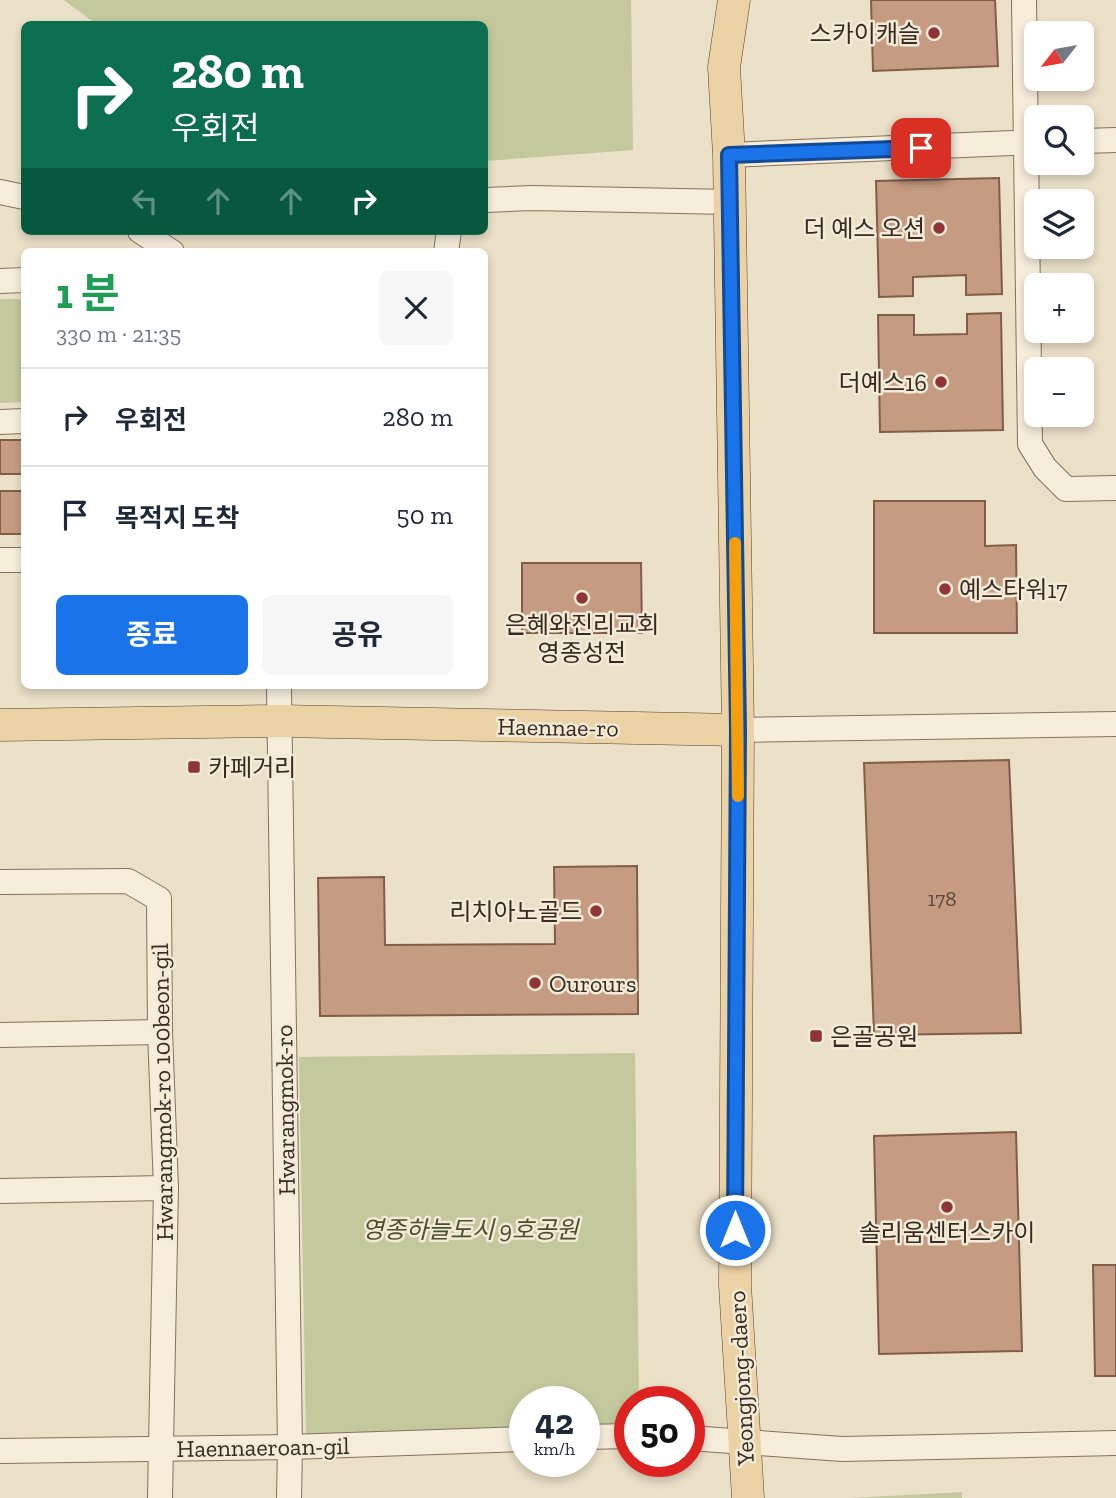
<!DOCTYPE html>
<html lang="ko">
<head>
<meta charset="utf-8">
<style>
	:root { --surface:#fff; --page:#f6f6f7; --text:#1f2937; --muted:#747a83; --line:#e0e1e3; --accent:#1a73e8 }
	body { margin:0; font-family:"Zilla Slab","Noto Sans KR",serif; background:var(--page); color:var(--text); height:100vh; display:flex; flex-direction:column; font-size:26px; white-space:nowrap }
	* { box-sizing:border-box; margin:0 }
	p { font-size:23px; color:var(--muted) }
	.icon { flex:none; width:38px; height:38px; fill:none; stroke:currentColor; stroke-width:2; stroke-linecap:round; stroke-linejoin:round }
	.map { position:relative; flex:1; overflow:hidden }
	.details { position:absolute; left:21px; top:248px; width:467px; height:441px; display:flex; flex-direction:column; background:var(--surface); border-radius:10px; box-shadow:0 4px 10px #0003 }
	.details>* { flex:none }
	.banner { position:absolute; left:21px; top:21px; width:467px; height:214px; border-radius:10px; box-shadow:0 4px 10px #0003; background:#0b6e4f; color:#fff; overflow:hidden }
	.needle { width:46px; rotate:239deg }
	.fabs { position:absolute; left:1024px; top:21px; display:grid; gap:14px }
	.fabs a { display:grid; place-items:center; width:70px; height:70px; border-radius:10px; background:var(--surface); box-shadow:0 4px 10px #0003; font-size:35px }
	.speed { position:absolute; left:509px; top:1386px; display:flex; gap:14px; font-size:35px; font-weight:700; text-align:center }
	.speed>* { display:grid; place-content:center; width:91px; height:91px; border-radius:50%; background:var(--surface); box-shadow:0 4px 10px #0003; line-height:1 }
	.speed small { font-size:18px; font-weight:400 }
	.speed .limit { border:10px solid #d22; background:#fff; color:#111 }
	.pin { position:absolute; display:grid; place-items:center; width:60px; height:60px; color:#fff; margin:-30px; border-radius:14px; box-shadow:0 4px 10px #0006 }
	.me { position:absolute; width:77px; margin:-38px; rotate:0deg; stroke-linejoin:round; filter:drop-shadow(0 0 5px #0008) }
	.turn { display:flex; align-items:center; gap:24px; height:147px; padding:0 35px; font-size:32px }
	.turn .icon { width:91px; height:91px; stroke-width:2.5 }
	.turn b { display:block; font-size:49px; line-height:60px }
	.lanes { display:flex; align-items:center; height:66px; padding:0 35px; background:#0003; justify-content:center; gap:35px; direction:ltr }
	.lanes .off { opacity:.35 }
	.round { display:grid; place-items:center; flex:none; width:74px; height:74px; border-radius:10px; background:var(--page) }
	.overview { display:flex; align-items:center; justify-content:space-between; height:119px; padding:0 35px }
	h1 { font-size:42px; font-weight:700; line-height:52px; color:#1e9e55 }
	.button { display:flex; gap:14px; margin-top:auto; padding:14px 35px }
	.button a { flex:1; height:80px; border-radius:10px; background:var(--accent); color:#fff; font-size:28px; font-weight:700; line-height:80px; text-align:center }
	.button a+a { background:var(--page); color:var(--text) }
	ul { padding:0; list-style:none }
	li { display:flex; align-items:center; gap:21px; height:98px; padding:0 35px; border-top:2px solid var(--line) }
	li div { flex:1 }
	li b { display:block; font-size:26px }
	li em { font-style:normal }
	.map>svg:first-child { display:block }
	.green { fill:#c4c89d }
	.building { fill:#c59c82; stroke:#825d47; stroke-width:2 }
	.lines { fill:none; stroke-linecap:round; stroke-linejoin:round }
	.minor-casing { stroke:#85725f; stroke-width:26 }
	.major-casing { stroke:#544132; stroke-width:33 }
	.minor { stroke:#f6eddb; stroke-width:24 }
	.major { stroke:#ead2a4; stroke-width:32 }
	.route-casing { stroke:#114b97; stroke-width:18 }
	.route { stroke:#1a73e8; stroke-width:12 }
	.slow { stroke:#f59e0b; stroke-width:12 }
	.poi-dot { fill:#8f3437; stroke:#f3ead7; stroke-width:2.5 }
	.labels { text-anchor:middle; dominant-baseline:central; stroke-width:5; stroke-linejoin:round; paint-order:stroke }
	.number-label { font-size:21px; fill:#5a4739 }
	.poi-label { font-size:24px; fill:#372b21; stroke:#f3ead7; text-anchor:end }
	.street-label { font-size:24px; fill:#372b21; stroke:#f3ead7 }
	.park-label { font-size:24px; font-style:italic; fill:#48512a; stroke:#f3ead7 }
</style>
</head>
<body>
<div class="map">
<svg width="1116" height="1498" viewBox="0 0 1116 1498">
	<rect width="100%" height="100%" fill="#ebe0c8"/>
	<g class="green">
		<polygon points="64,0 631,0 633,150 485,161 485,24 96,24"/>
		<polygon points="0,299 24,299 24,402 0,403"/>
		<polygon points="635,1053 639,1402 630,1402 630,1423 585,1425 584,1402 525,1402 525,1427 306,1435 299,1057"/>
		<polygon points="962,1492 962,1498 851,1498"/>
	</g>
	<g class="building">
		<polygon points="871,0 995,0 998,66 873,71"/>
		<polygon points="999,178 1002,294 966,295 966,275 913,277 913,296 879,297 876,181"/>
		<polygon points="1001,313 1003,430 880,432 878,315 914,315 914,335 967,334 967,314"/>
		<rect x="0" y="440" width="24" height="34"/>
		<rect x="0" y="491" width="24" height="43"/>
		<polygon points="874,501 985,501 985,546 1016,545 1017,633 874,633"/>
		<polygon points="522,563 641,563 642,633 522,633"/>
		<polygon points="1009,760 1021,1033 874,1035 864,763"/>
		<polygon points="637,866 638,1014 320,1016 318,878 384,877 385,945 555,944 554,867"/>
		<polygon points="1016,1132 1022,1351 879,1354 874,1136"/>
		<polygon points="1093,1265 1116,1265 1116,1376 1095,1376"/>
	</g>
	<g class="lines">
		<defs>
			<g id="minor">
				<polyline points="1024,0 1030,444 1045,468 1066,489 1116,488"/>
				<polyline points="1082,141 1116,140"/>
				<polyline points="729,155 1036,142"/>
				<polyline points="0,192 24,197"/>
				<polyline points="485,200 531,198 730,202"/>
				<polyline points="140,231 172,252"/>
				<polyline points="446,252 449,231"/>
				<polyline points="0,281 24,280"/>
				<polyline points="0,422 24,421"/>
				<polyline points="0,560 24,560"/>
				<polyline points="279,686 290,1447 289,1498"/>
				<polyline points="738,730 1116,724"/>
				<polyline points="0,882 128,881 159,899 160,1032 166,1188 160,1498"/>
				<polyline points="0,1035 160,1032"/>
				<polyline points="0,1191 166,1188"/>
				<polyline points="584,1437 630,1436"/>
				<polyline points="690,1438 842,1449 1116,1443"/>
				<polyline points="0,1451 290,1447 525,1439"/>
			</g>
			<g id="major">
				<polyline points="734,0 724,67 729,155 738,730 735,1285 748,1498"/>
				<polyline points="0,725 280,721 738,730"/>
			</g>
		</defs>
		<use href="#minor" class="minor-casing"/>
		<use href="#major" class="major-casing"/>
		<use href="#minor" class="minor"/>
		<use href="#major" class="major"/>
	</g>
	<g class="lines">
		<defs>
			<polyline id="route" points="735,1230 738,730 729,155 921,148"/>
		</defs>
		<use href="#route" class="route-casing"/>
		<use href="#route" class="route"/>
		<polyline class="slow" points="735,543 738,796"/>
	</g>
	<g class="poi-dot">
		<circle cx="934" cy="33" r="7"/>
		<circle cx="939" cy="228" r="7"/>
		<circle cx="941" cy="382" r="7"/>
		<circle cx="945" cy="589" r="7"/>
		<circle cx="582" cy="598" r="7"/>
		<rect x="187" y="760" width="14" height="14" rx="3.5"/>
		<circle cx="596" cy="911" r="7"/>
		<circle cx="535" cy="983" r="7"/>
		<rect x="809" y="1029" width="14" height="14" rx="3.5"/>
		<circle cx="947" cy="1207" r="7"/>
	</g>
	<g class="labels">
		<g class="number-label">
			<text x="942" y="898">178</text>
		</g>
		<g class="poi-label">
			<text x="920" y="33">스카이캐슬</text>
			<text x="925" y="228">더 예스 오션</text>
			<text x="927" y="382">더예스16</text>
			<text x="959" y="589" text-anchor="start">예스타워17</text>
			<text x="582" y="624" text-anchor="middle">은혜와진리교회<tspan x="582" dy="28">영종성전</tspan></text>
			<text x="208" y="767" text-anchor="start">카페거리</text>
			<text x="582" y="911">리치아노골드</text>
			<text x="549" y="983" text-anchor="start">Ourours</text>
			<text x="830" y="1036" text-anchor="start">은골공원</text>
			<text x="947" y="1232" text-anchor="middle">솔리움센터스카이</text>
		</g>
		<g class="street-label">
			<text transform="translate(558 727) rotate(1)">Haennae-ro</text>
			<text transform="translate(162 1092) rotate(-91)">Hwarangmok-ro 100beon-gil</text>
			<text transform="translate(285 1110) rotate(-91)">Hwarangmok-ro</text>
			<text transform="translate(741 1378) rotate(-93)">Yeongjong-daero</text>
			<text transform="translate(263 1447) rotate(-1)">Haennaeroan-gil</text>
		</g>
		<g class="park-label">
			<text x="470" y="1229">영종하늘도시 9호공원</text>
		</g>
	</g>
</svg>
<div class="fabs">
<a><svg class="needle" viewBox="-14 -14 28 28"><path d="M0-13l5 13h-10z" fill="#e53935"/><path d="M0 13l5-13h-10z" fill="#747a83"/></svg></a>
<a><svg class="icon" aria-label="search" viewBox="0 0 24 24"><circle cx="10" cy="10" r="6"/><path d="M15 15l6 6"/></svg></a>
<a><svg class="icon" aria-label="layers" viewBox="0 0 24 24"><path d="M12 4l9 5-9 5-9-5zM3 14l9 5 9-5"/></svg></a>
<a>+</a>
<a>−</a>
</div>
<div class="speed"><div>42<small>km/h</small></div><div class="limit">50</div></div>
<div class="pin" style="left:921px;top:148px;background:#d93025"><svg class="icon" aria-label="arrive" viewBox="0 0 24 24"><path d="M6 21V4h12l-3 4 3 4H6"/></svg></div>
<svg class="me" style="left:735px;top:1230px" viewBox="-20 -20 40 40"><circle r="17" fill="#1a73e8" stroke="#fff" stroke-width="3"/><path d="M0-11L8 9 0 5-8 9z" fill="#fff"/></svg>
<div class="banner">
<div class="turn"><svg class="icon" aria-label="right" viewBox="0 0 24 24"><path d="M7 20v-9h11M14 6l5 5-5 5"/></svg><div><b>280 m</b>우회전</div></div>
<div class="lanes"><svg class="icon off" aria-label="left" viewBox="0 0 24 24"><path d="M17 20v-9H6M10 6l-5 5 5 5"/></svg><svg class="icon off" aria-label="ahead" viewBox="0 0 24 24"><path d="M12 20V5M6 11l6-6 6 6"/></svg><svg class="icon off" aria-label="ahead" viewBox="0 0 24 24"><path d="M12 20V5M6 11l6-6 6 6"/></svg><svg class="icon" aria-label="right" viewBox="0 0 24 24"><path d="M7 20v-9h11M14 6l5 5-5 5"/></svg></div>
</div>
<section class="details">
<div class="overview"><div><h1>1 분</h1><p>330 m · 21:35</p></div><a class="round"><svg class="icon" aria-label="close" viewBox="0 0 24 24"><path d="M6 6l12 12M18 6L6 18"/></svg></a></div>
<ul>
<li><svg class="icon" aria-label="right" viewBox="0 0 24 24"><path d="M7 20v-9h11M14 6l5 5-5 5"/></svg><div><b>우회전</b></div><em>280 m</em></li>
<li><svg class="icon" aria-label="arrive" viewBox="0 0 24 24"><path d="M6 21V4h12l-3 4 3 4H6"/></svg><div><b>목적지 도착</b></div><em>50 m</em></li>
</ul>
<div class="button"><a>종료</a><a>공유</a></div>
</section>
</div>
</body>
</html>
